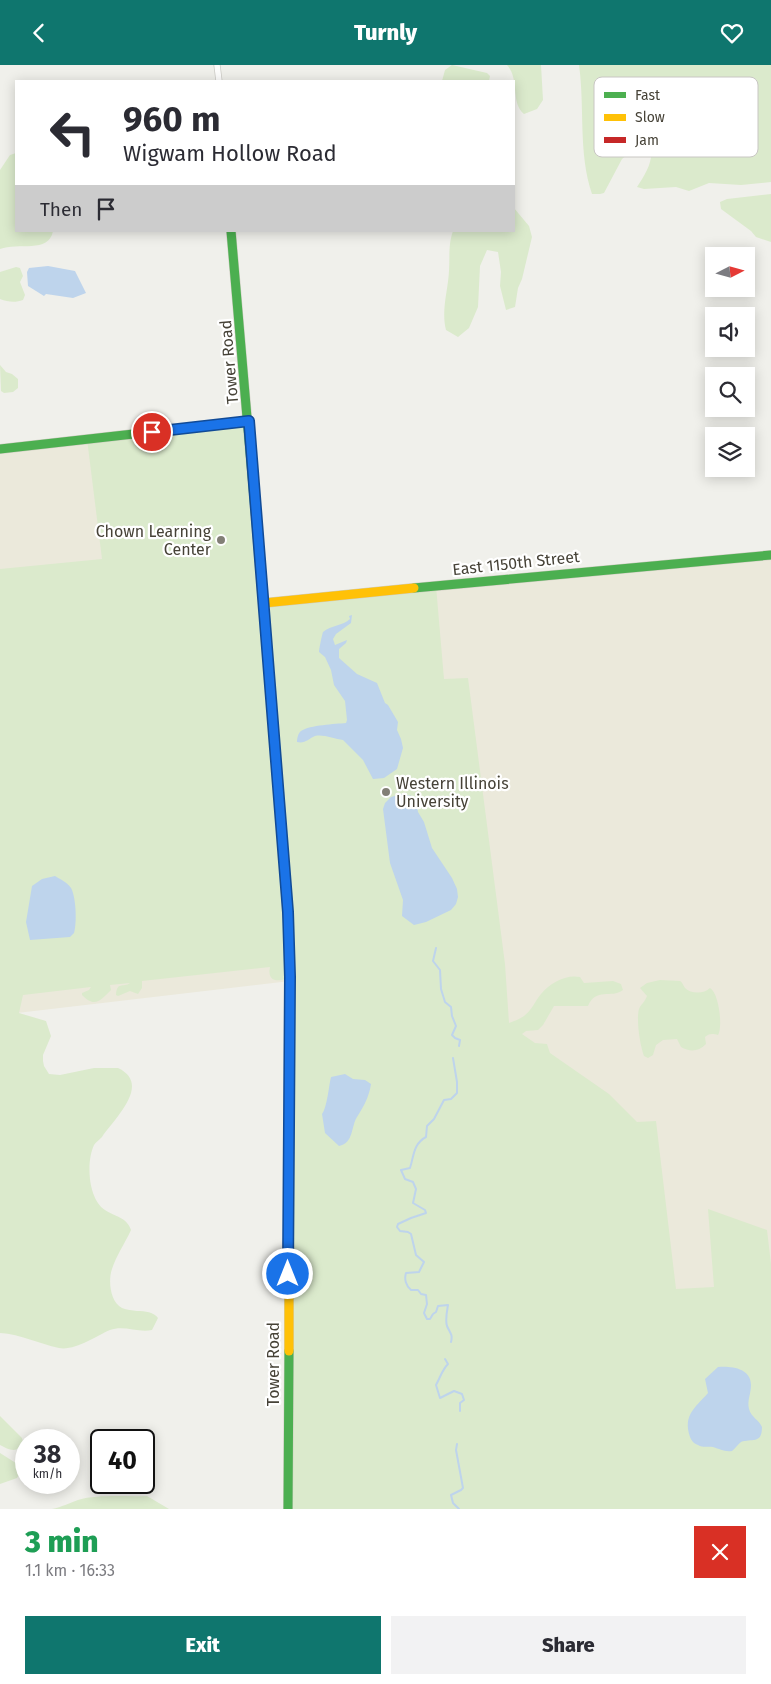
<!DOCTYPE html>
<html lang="en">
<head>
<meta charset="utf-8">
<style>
	:root { --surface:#fff; --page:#f2f2f3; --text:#2b2b33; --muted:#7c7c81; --accent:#0f766e }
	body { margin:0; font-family:"Fira Sans",sans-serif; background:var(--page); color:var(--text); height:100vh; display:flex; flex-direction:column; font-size:19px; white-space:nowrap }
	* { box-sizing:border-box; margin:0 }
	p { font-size:16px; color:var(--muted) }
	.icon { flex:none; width:28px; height:28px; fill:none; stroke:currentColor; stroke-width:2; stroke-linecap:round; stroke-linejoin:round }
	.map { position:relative; height:1444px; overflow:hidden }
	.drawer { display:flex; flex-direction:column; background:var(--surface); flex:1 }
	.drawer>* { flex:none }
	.hud { position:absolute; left:15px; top:15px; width:500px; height:152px; border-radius:0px; box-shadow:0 2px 12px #0003; background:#fff; color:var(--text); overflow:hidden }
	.needle { width:32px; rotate:84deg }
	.buttons { position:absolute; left:705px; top:182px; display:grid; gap:10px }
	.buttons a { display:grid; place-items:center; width:50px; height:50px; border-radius:0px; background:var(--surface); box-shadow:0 2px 12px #0003; font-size:25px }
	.speed { position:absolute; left:15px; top:1364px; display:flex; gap:10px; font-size:25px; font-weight:700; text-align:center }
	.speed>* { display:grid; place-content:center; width:65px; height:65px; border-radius:50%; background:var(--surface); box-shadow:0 2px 12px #0003; line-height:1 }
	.speed small { font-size:12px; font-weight:400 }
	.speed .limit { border:2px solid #111; border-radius:8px; background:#fff; color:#111 }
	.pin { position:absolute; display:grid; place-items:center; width:42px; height:42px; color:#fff; margin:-21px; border:2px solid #fff; border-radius:50%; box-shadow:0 1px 5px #0007 }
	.me { position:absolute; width:55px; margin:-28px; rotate:0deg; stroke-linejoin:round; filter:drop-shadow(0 0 4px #0008) }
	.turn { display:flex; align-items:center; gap:18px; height:105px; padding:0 25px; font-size:22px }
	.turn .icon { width:65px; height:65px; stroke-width:2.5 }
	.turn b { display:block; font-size:35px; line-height:42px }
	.then { display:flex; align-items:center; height:48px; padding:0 25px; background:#0003; gap:10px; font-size:19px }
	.round { display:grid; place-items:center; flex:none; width:52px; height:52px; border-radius:0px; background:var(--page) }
	.overview { display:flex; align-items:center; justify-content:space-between; height:85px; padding:0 25px }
	h1 { font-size:30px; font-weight:800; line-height:38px; color:#1e9e55 }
	.cta { display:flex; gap:10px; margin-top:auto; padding:10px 25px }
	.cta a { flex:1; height:58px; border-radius:0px; background:var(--accent); color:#fff; font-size:20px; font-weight:800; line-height:58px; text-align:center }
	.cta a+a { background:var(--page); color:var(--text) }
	header { display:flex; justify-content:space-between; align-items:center; height:65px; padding:0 25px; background:var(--accent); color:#fff; font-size:22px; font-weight:800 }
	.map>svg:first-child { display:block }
	.education { fill:#ebe9db }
	.green { fill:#dbeacc }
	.water { fill:#bed4ec }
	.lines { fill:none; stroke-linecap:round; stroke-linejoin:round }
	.stream { stroke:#bed4ec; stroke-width:2 }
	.street-casing { stroke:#cdccc7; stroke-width:7 }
	.fast-casing { stroke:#cfcdc2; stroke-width:10 }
	.slow-casing { stroke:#cfcdc2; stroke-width:10 }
	.jam-casing { stroke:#cfcdc2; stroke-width:10 }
	.street { stroke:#fdfdfc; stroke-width:5.5 }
	.fast { stroke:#4caf50; stroke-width:9 }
	.slow { stroke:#ffc107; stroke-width:9 }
	.jam { stroke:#c62828; stroke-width:9 }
	.route-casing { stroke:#114b97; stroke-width:12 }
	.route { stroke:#1a73e8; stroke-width:9 }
	.poi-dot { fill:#827f76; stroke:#fff; stroke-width:2 }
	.labels { text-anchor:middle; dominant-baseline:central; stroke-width:4.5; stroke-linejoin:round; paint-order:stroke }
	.street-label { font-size:16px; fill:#464237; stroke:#fff }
	.poi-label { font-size:16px; fill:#464237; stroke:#fff; text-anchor:end }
	.key { fill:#fff; stroke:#c8c6c3; stroke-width:1 }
	.key-label { font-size:14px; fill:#464237 }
</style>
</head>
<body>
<header><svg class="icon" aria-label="back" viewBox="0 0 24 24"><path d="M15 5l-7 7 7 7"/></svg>Turnly<svg class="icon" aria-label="heart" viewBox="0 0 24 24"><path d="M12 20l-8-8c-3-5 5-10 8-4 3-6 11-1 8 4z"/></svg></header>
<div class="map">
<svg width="771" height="1444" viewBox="0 0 771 1444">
	<rect width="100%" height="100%" fill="#f0f0eb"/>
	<polygon class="education" points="249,356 264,537 771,490 771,1444 290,916 0,950 0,384"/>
	<g class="green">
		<polygon points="452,0 487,8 490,11 489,16 442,16 445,5"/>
		<path d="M507,0h34l2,35 -6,9 -13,5c-14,-12 -4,-35 -17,-49z"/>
		<path d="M579,0h192v117l-30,3 -32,-2 -20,8 -13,-4 -32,2 -7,-2c9,-14 19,-29 12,-46h-6l-21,18 -18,34 -4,1h-8c-14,-42 -7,-86 -13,-129z"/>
		<path d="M16,88v78h37c-4,23 -35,11 -53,18v-79l10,-15z"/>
		<polygon points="771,129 771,177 756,172 751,166 721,144 720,137 727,134"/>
		<path d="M514,143l15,18 3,11 -10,42 -4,9 -3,19 -9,3 -6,-24 1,-14 -3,-20 -11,-2 -7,16 -2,41 -9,21 -11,9 -12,-7c-5,-20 2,-39 3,-59 1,-14 -1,-26 4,-40h61z"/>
		<path d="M16,202l4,1 3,8 -3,6 5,13 -2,5c-8,3 -15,2 -23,-1v-27z"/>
		<polygon points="0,300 6,307 12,309 18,314 18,323 13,327 4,328 1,326"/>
		<path d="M249,356l15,182 172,-17 8,93 24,-1 37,286 4,59c5,-2 11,-4 15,-7 8,-6 11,-15 17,-22 9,-11 25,-20 39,-17l4,6 29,-2 8,3 2,6c-12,9 -27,-3 -35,16h-34l-11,19 -5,5 -12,1 -4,3 13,9 12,1 3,9 59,41 28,28 19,-1 20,168 38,-2 -6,-78 59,21 4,34v245h-483l2,-544h-6l5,9 -2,4c-11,5 -20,2 -17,-11l-128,14v7l-4,6 -8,-3 -12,5 -2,-1c1,-14 7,-7 14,-12l-20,2 1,5c-11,11 -16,18 -29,5v-2l7,-3 2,-3 -68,8 -4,18 27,8 5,15 -8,19v6l1,5 5,8 11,1 34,-7h24c34,16 -3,50 -16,69 -2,2 -6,5 -8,8 -8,17 -6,54 11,65 10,7 22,7 26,20 -6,13 -15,26 -19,39 -4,11 -2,33 10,39 5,2 10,2 15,3 8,0 17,1 21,7l-6,12c-14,3 -28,-5 -42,0 -14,6 -35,21 -51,18 -20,-4 -38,-14 -59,-15v-764l102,-10 -15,-120z"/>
		<path d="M660,915l20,1c2,1 3,4 5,7 6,6 19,6 25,0 9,5 13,39 8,47 -5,-1 -8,-2 -13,2l1,7c-8,8 -16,8 -25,3l-4,-8 -14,1 -7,5 -3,10 -5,3 -4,-2c-4,-10 -8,-37 -5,-47 2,-5 6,-7 8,-13l-7,-8 7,-5z"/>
		<path d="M0,1351l22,22 1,4c-5,12 -14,8 -23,3z"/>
		<polygon points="0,1388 19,1400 22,1405 17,1413 0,1419"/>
		<path d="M147,1431l22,13h-117c10,-2 17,-6 26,-9 21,-6 47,-3 69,-4z"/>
	</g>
	<g class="water">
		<polygon points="48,201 75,206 86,228 73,233 46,229 44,231 28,221 27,207 29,203"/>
		<path d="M352,550l-1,8 -15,11 -3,5 2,6 12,-5 -1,3 -7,6v9l18,16 20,9 8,20 3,2 10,17 -1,8 4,9 2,9 -6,21 -13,9 -11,1 -10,-19 -20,-20c-8,-1 -20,-6 -28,-4 -7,3 -10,8 -18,6 0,-3 1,-9 4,-11 9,-6 34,-7 45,-8l1,-3 -2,-19 -11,-16 -3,-15 -6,-13 -6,-5c0,-3 3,-17 4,-20 8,-7 20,-6 27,-13l-1,-3z"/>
		<polygon points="402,729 412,731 416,735 418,747 424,757 432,783 452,813 457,824 458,832 456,839 451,845 426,857 414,860 402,851 403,835 390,798 383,744 385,738 391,732"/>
		<path d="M55,811c5,3 13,7 16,12 5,9 6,34 3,45l-4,4 -40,3 -4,-18 6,-36 10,-7z"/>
		<path d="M345,1009l8,5 12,1 6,4c-2,13 -7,22 -14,33 -6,9 -3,26 -18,29l-14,-13 -3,-19c5,-6 7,-29 9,-37z"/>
		<path d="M718,1302c13,-1 33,1 33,18 0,9 -4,15 -2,24 2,8 10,11 13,18 0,18 -11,11 -21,15 -3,2 -6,7 -9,9 -8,1 -12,-2 -19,-4 -5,-1 -10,1 -15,-2 -5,-2 -6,-4 -8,-8 -7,-22 4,-28 18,-44l-3,-14z"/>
	</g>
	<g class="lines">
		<g class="stream">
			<polyline points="436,883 433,896 440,905 441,924 445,937 451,942 452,951 456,961 452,970 455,973 460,975 459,981"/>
			<path d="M451,1277c2,-8 -1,-9 -4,-16 -2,-6 0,-15 1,-21l-10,1 -2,6 -3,2 -3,5h-3l-3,-6 3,-9 -1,-9 -5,-1 -3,-4h-7c-5,-4 -7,-11 -5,-17l13,-1 5,-10 -8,-7 -5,-21 -3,-2 -8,-1 -3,-4 1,-3 13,-6 15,-5 -1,-3 -12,-7 3,-14 -3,-7 -8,-3 -4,-9 9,-2c4,-12 3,-24 16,-31l1,-11 7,-7 10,-19 7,-1 6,-6v-11l-4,-24"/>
			<path d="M445,1294l3,5c-6,6 -8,14 -12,21l4,13 14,-7 8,3 2,6 -4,3v8"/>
			<polyline points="457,1379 456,1385 463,1423 461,1425 451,1430 453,1438 459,1444"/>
		</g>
		<defs>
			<polyline id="street" points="217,0 219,16"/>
			<g id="fast">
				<polyline points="231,166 279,725"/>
				<polyline points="0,384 249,356"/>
				<polyline points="414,523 771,490"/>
				<polyline points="288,1444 289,1286"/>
			</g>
			<g id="slow">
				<polyline points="264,538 414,523"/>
				<polyline points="279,725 289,875"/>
				<polyline points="289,1286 289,1044"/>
			</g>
			<polyline id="jam" points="289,875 289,1044"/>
		</defs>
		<use href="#street" class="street-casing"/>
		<use href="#fast" class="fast-casing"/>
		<use href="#slow" class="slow-casing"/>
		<use href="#jam" class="jam-casing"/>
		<use href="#street" class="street"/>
		<use href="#fast" class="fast"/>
		<use href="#slow" class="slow"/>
		<use href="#jam" class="jam"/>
	</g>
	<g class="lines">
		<defs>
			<polyline id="route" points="152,367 249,356 288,847 290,912 288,1209"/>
		</defs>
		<use href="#route" class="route-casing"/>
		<use href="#route" class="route"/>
	</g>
	<g class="poi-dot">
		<circle cx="221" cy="475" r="5"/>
		<circle cx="386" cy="727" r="5"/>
	</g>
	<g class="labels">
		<g class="street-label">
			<text transform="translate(229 297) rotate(-95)">Tower Road</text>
			<text transform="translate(516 498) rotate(-6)">East 1150th Street</text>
			<text transform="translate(273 1299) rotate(-90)">Tower Road</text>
		</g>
		<g class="poi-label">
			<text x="211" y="466">Chown Learning<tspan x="211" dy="18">Center</tspan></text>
			<text x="396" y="718" text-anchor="start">Western Illinois<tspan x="396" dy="18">University</tspan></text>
		</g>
	</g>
	<rect x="594" y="12" width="164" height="80" rx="8" class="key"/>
	<rect x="604" y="27" width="22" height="6" fill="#4caf50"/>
	<rect x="604" y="49" width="22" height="7" fill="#ffc107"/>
	<rect x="604" y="72" width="22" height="6" fill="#c62828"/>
	<g class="key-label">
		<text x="635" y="35">Fast</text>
		<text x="635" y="57">Slow</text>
		<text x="635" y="80">Jam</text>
	</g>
</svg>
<div class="buttons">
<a><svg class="needle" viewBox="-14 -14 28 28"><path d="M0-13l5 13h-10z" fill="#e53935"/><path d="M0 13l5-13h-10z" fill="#7c7c81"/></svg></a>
<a><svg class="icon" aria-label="sound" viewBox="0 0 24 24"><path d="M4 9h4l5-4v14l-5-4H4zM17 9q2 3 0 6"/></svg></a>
<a><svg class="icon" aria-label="search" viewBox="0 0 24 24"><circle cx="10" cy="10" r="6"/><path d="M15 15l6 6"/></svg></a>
<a><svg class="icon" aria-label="layers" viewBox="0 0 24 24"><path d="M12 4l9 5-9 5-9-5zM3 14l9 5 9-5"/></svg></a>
</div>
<div class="speed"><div>38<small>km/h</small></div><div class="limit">40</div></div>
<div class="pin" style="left:152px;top:367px;background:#d93025"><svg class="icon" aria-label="arrive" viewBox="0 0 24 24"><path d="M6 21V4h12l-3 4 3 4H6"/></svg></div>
<svg class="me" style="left:288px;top:1209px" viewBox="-20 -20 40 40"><circle r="17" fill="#1a73e8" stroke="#fff" stroke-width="3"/><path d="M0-11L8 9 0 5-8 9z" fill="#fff"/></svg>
<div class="hud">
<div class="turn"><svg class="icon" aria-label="left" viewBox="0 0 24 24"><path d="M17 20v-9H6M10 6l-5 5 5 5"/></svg><div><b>960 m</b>Wigwam Hollow Road</div></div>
<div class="then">Then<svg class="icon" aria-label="arrive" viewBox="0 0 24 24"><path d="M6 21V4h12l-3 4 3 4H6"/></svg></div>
</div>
</div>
<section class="drawer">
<div class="overview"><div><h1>3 min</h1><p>1.1 km · 16:33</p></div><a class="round" style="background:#d93025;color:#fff"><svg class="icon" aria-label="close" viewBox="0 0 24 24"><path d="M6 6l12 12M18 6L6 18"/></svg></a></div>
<div class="cta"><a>Exit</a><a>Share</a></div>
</section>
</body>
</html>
